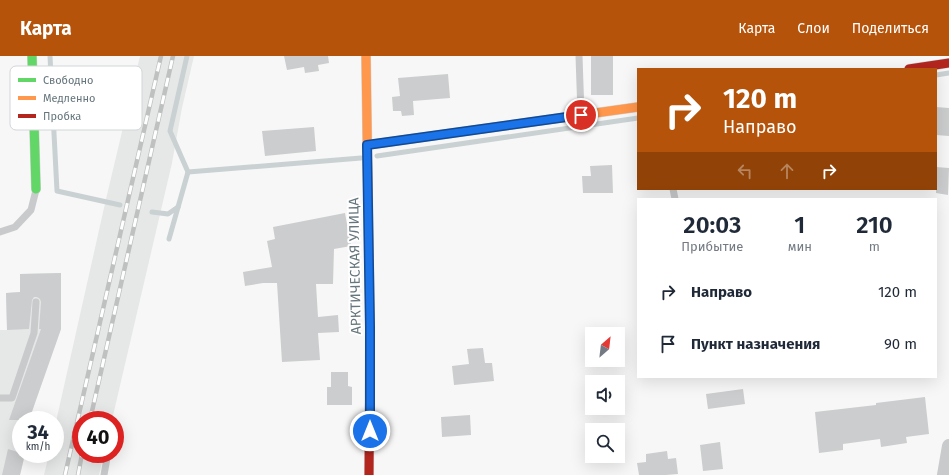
<!DOCTYPE html>
<html lang="ru">
<head>
<meta charset="utf-8">
<style>
	:root { --surface:#fff; --page:#f6f6f7; --text:#1f2937; --muted:#747a83; --accent:#b45309 }
	body { margin:0; font-family:"Fira Sans",sans-serif; background:var(--page); color:var(--text); height:100vh; display:flex; flex-direction:column; font-size:15px; white-space:nowrap }
	* { box-sizing:border-box; margin:0 }
	p { font-size:13px; color:var(--muted) }
	.icon { flex:none; width:22px; height:22px; fill:none; stroke:currentColor; stroke-width:2; stroke-linecap:round; stroke-linejoin:round }
	.map { position:relative; flex:1; overflow:hidden }
	.sheet { position:absolute; left:637px; top:142px; width:300px; height:180px; display:flex; flex-direction:column; background:var(--surface); border-radius:0px; box-shadow:0 4px 16px #0002 }
	.sheet>* { flex:none }
	.banner { position:absolute; left:637px; top:12px; width:300px; height:122px; border-radius:0px; box-shadow:0 4px 16px #0002; background:#b45309; color:#fff; overflow:hidden }
	.needle { width:26px; rotate:28deg }
	.fabs { position:absolute; left:585px; top:271px; display:grid; gap:8px }
	.fabs a { display:grid; place-items:center; width:40px; height:40px; border-radius:0px; background:var(--surface); box-shadow:0 4px 16px #0002; font-size:20px }
	.speed { position:absolute; left:12px; top:355px; display:flex; gap:8px; font-size:20px; font-weight:700; text-align:center }
	.speed>* { display:grid; place-content:center; width:52px; height:52px; border-radius:50%; background:var(--surface); box-shadow:0 4px 16px #0002; line-height:1 }
	.speed small { font-size:10px; font-weight:400 }
	.speed .limit { border:6px solid #d22; background:#fff; color:#111 }
	.pin { position:absolute; display:grid; place-items:center; width:34px; height:34px; color:#fff; margin:-17px; border:2px solid #fff; border-radius:50%; box-shadow:0 1px 4px #0007 }
	.me { position:absolute; width:44px; margin:-22px; rotate:0deg; stroke-linejoin:round; filter:drop-shadow(0 0 3px #0008) }
	.turn { display:flex; align-items:center; gap:14px; height:84px; padding:0 20px; font-size:18px }
	.turn .icon { width:52px; height:52px; stroke-width:2.5 }
	.turn b { display:block; font-size:28px; line-height:34px }
	.lanes { display:flex; align-items:center; height:38px; padding:0 20px; background:#0003; justify-content:center; gap:20px; direction:ltr }
	.lanes .off { opacity:.35 }
	.eta { display:flex; justify-content:space-evenly; align-items:center; height:68px; text-align:center }
	.eta b { font-size:24px; font-weight:600; line-height:28px }
	ul { padding:0; list-style:none }
	li { display:flex; align-items:center; gap:12px; height:52px; padding:0 20px }
	li div { flex:1 }
	li b { display:block; font-size:15px }
	li em { font-style:normal }
	header { display:flex; align-items:center; gap:24px; box-sizing:border-box; height:56px; padding:0 20px; background:var(--accent); color:#fff }
	header strong { font-size:19px }
	nav { display:flex; gap:22px; margin-inline-start:auto; font-size:14px }
	.map>svg:first-child { display:block }
	.built { fill:#e6e8e7 }
	.lines { fill:none; stroke-linecap:round; stroke-linejoin:round }
	.stream { stroke:#cad1d3; stroke-width:5 }
	.building { fill:#cccdce }
	.fast-casing { stroke:#d2d3d4; stroke-width:10 }
	.slow-casing { stroke:#d2d3d4; stroke-width:10 }
	.jam-casing { stroke:#d2d3d4; stroke-width:10 }
	.lane { stroke:#c8cacb; stroke-width:7 }
	.street { stroke:#c8cacb; stroke-width:14 }
	.fast { stroke:#63d668; stroke-width:9 }
	.slow { stroke:#ff974d; stroke-width:9 }
	.jam { stroke:#b3261e; stroke-width:9 }
	.rail-casing { stroke:#bfc1c1; stroke-width:4.5 }
	.rail { stroke:#fff; stroke-width:3; stroke-dasharray:9; stroke-linecap:butt }
	.route-casing { stroke:#114b97; stroke-width:10 }
	.route { stroke:#1a73e8; stroke-width:7 }
	.labels { text-anchor:middle; dominant-baseline:central; stroke-width:4; stroke-linejoin:round; paint-order:stroke }
	.street-label { font-size:14px; fill:#66767d; stroke:#fff }
	.key { fill:#fff; stroke:#d1d6d8; stroke-width:1 }
	.key-label { font-size:11px; fill:#66767d }
</style>
</head>
<body>
<header>
<strong>Карта</strong>
<nav><a>Карта</a><a>Слои</a><a>Поделиться</a></nav>
</header>
<div class="map">
<svg width="949" height="419" viewBox="0 0 949 419">
	<rect width="100%" height="100%" fill="#f7f7f7"/>
	<g class="built">
		<polygon points="140,0 194,0 182,52 172,107 112,364 81,364 81,398 104,398 99,419 44,419 49,398 55,398 55,370 106,143"/>
		<polygon points="61,217 61,273 29,364 21,364 21,398 25,398 20,419 0,419 0,274 7,274 6,237 20,236 20,218"/>
	</g>
	<g class="lines">
		<g class="stream">
			<polyline points="50,0 57,135 120,149"/>
			<polyline points="936,19 949,17"/>
			<polyline points="377,100 638,62"/>
			<polyline points="188,116 361,102"/>
			<polyline points="152,156 168,158 178,151"/>
			<polyline points="169,183 188,116 170,75 187,0"/>
		</g>
	</g>
	<g class="building">
		<polygon points="284,0 328,0 329,7 318,9 319,15 305,17 304,11 287,14"/>
		<rect x="591" y="0" width="22" height="39"/>
		<polygon points="448,18 450,42 413,45 414,59 402,60 401,55 393,55 392,41 400,40 398,22"/>
		<polygon points="936,51 949,52 949,80 936,79"/>
		<polygon points="314,71 316,95 265,100 262,75"/>
		<polygon points="612,109 613,137 583,137 582,120 591,120 590,110"/>
		<polygon points="936,111 949,112 948,139 936,137"/>
		<polygon points="345,157 351,190 334,193 333,228 316,228 318,261 338,259 339,276 318,277 320,304 282,306 277,227 263,227 245,230 243,216 272,211 267,185 275,183 273,171"/>
		<polygon points="61,217 61,273 29,364 9,364 41,273 39,273 41,246 40,243 37,241 34,241 32,244 29,273 7,274 6,237 20,236 20,218"/>
		<polygon points="483,292 485,307 492,307 494,325 454,329 452,310 469,308 467,293"/>
		<polygon points="331,316 348,316 348,330 352,331 352,349 327,349 327,331 331,331"/>
		<polygon points="743,333 745,348 708,353 706,338"/>
		<polygon points="925,341 929,378 906,381 907,387 881,391 880,383 843,388 843,394 819,397 815,356 876,349 876,347"/>
		<polygon points="470,359 471,379 442,381 441,361"/>
		<polygon points="720,386 723,413 703,415 700,389"/>
		<polygon points="8,393 21,397 21,398 25,398 20,419 2,419"/>
		<polygon points="667,395 668,403 676,402 678,418 666,419 639,419 637,407 646,406 646,398"/>
	</g>
	<g class="lines">
		<defs>
			<polyline id="fast" points="32,0 36,133"/>
			<g id="slow">
				<polyline points="366,0 370,274"/>
				<polyline points="367,89 638,51"/>
			</g>
			<g id="jam">
				<polyline points="909,13 949,7"/>
				<polyline points="369,419 370,274"/>
			</g>
		</defs>
		<use href="#fast" class="fast-casing"/>
		<use href="#slow" class="slow-casing"/>
		<use href="#jam" class="jam-casing"/>
		<g class="lane">
			<polyline points="579,0 581,58"/>
			<polyline points="673,133 675,143"/>
			<polyline points="0,176 15,171 31,154 36,134"/>
			<polyline points="0,342 12,342 34,277 36,246"/>
			<polyline points="104,419 107,402"/>
		</g>
		<polyline class="street" points="944,419 949,390"/>
		<use href="#fast" class="fast"/>
		<use href="#slow" class="slow"/>
		<use href="#jam" class="jam"/>
		<defs>
			<g id="rail">
				<polyline points="90,364 173,0"/>
				<polyline points="65,419 161,0"/>
				<polyline points="78,419 82,398"/>
			</g>
		</defs>
		<use href="#rail" class="rail-casing"/>
		<use href="#rail" class="rail"/>
	</g>
	<g class="lines">
		<defs>
			<polyline id="route" points="370,375 370,271 367,89 581,59"/>
		</defs>
		<use href="#route" class="route-casing"/>
		<use href="#route" class="route"/>
	</g>
	<g class="labels">
		<g class="street-label">
			<text transform="translate(355 210) rotate(-91)">АРКТИЧЕСКАЯ УЛИЦА</text>
		</g>
	</g>
	<rect x="10" y="10" width="132" height="64" rx="6" class="key"/>
	<rect x="18" y="22" width="18" height="4" fill="#63d668"/>
	<rect x="18" y="40" width="18" height="4" fill="#ff974d"/>
	<rect x="18" y="58" width="18" height="4" fill="#b3261e"/>
	<g class="key-label">
		<text x="43" y="28">Свободно</text>
		<text x="43" y="46">Медленно</text>
		<text x="43" y="64">Пробка</text>
	</g>
</svg>
<div class="fabs">
<a><svg class="needle" viewBox="-14 -14 28 28"><path d="M0-13l5 13h-10z" fill="#e53935"/><path d="M0 13l5-13h-10z" fill="#747a83"/></svg></a>
<a><svg class="icon" aria-label="sound" viewBox="0 0 24 24"><path d="M4 9h4l5-4v14l-5-4H4zM17 9q2 3 0 6"/></svg></a>
<a><svg class="icon" aria-label="search" viewBox="0 0 24 24"><circle cx="10" cy="10" r="6"/><path d="M15 15l6 6"/></svg></a>
</div>
<div class="speed"><div>34<small>km/h</small></div><div class="limit">40</div></div>
<div class="pin" style="left:581px;top:59px;background:#d93025"><svg class="icon" aria-label="arrive" viewBox="0 0 24 24"><path d="M6 21V4h12l-3 4 3 4H6"/></svg></div>
<svg class="me" style="left:370px;top:375px" viewBox="-20 -20 40 40"><circle r="17" fill="#1a73e8" stroke="#fff" stroke-width="3"/><path d="M0-11L8 9 0 5-8 9z" fill="#fff"/></svg>
<div class="banner">
<div class="turn"><svg class="icon" aria-label="right" viewBox="0 0 24 24"><path d="M7 20v-9h11M14 6l5 5-5 5"/></svg><div><b>120 m</b>Направо</div></div>
<div class="lanes"><svg class="icon off" aria-label="left" viewBox="0 0 24 24"><path d="M17 20v-9H6M10 6l-5 5 5 5"/></svg><svg class="icon off" aria-label="ahead" viewBox="0 0 24 24"><path d="M12 20V5M6 11l6-6 6 6"/></svg><svg class="icon" aria-label="right" viewBox="0 0 24 24"><path d="M7 20v-9h11M14 6l5 5-5 5"/></svg></div>
</div>
<section class="sheet">
<div class="eta">
<div><b>20:03</b><p>Прибытие</p></div>
<div><b>1</b><p>мин</p></div>
<div><b>210</b><p>m</p></div>
</div>
<ul>
<li><svg class="icon" aria-label="right" viewBox="0 0 24 24"><path d="M7 20v-9h11M14 6l5 5-5 5"/></svg><div><b>Направо</b></div><em>120 m</em></li>
<li><svg class="icon" aria-label="arrive" viewBox="0 0 24 24"><path d="M6 21V4h12l-3 4 3 4H6"/></svg><div><b>Пункт назначения</b></div><em>90 m</em></li>
</ul>
</section>
</div>
</body>
</html>
